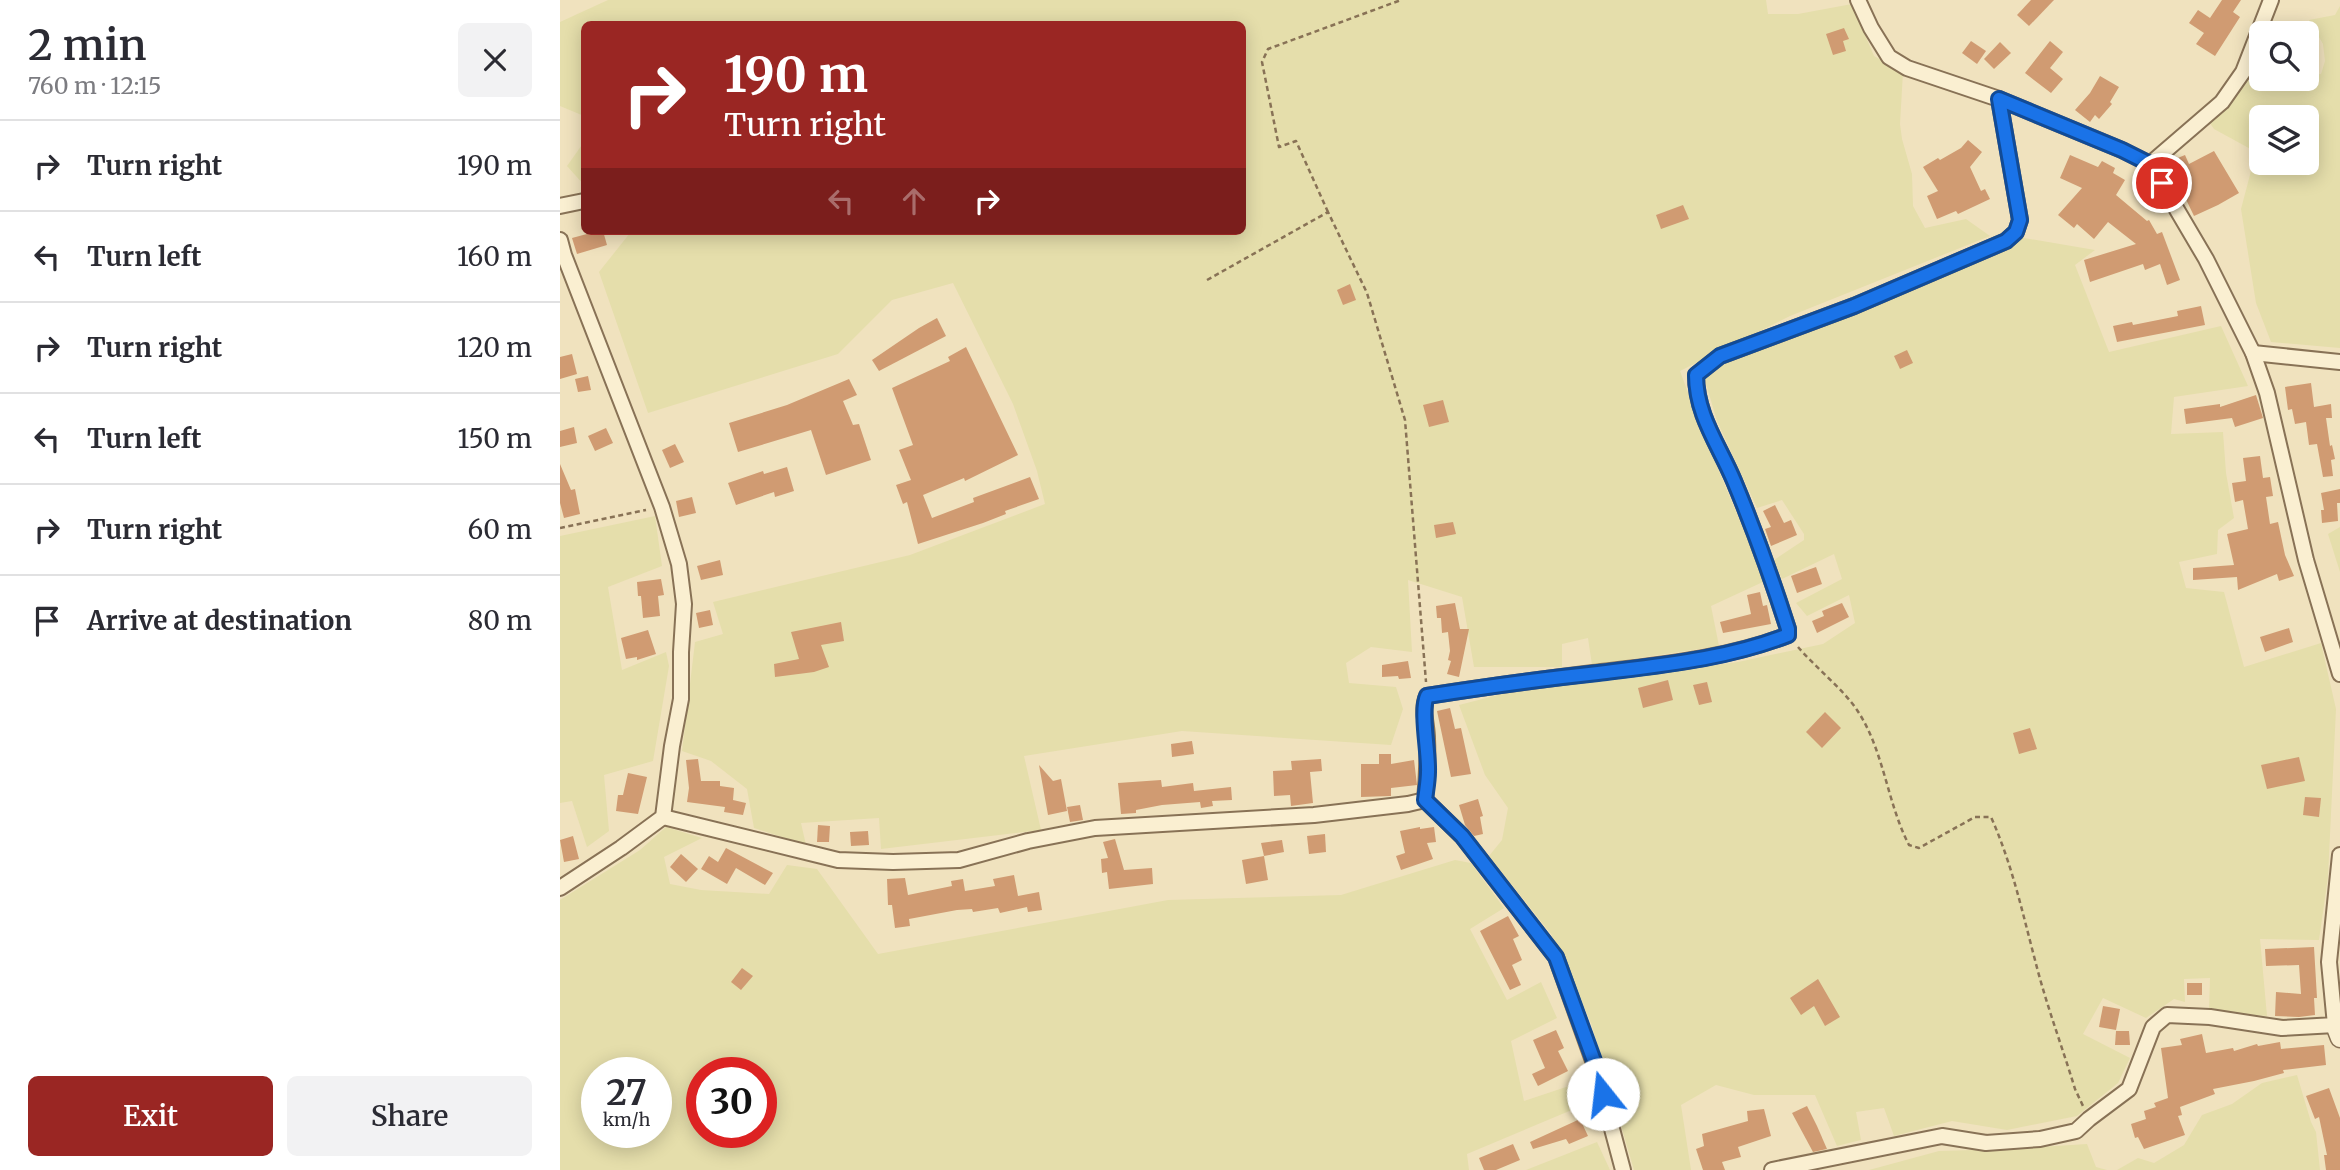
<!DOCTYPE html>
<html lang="en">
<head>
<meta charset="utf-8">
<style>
	:root { --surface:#fff; --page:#f2f2f3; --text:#2b2b33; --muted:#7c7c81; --line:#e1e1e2; --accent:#9a2623 }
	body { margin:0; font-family:Merriweather,serif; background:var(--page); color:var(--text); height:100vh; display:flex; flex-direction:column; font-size:26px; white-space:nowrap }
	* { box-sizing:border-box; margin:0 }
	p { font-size:23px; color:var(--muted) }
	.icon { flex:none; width:38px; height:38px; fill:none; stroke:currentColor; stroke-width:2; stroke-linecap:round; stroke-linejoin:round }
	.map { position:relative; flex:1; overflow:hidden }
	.side { display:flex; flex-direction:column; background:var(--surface); width:560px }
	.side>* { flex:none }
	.guide { position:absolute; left:21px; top:21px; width:665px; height:214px; border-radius:10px; box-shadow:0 4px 18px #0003; background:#9a2623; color:#fff; overflow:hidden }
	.fabs { position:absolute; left:1689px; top:21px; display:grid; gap:14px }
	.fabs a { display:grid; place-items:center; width:70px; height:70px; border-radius:10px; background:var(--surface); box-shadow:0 4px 18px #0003; font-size:35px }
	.speed { position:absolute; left:21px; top:1057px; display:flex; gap:14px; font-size:35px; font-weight:700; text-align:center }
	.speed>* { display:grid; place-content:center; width:91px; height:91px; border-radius:50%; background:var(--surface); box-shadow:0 4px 18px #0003; line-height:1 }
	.speed small { font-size:18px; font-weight:400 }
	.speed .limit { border:10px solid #d22; background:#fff; color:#111 }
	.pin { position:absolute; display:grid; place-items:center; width:60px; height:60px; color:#fff; margin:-30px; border:4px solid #fff; border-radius:50%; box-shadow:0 2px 7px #0007 }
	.me { position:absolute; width:77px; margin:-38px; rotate:344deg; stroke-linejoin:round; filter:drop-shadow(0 0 5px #0008) }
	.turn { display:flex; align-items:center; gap:24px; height:147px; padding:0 28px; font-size:32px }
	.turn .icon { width:91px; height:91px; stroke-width:2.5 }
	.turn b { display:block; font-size:49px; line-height:60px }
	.lanes { display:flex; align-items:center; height:66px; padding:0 28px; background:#0003; justify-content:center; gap:35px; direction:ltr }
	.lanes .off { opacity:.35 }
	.round { display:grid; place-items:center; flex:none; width:74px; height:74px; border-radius:10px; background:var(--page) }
	.headline { display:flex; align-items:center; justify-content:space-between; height:119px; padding:0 28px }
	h1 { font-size:42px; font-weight:600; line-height:52px }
	.cta { display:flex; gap:14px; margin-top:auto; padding:14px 28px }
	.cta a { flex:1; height:80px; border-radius:10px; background:var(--accent); color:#fff; font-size:28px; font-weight:600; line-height:80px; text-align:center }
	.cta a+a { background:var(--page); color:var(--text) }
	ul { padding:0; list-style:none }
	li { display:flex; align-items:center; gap:21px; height:91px; padding:0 28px; border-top:2px solid var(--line) }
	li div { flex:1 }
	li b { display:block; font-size:26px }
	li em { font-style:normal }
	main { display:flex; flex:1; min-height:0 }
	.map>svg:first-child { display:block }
	.farmland { fill:#e5deab; fill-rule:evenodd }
	.building { fill:#d09b72 }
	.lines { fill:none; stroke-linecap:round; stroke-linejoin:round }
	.minor-casing { stroke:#887256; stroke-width:18 }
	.tertiary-casing { stroke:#887256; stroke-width:21 }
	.path { stroke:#887256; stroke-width:2.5; stroke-dasharray:5 3.5; stroke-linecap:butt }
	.minor { stroke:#faefd1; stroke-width:14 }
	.tertiary { stroke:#faefd1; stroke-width:18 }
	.route-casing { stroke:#114b97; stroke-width:18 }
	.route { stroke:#1a73e8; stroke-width:12 }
</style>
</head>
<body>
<main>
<section class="side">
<div class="headline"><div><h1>2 min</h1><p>760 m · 12:15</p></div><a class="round"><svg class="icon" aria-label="close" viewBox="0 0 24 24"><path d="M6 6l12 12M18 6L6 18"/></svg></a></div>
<ul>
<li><svg class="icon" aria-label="right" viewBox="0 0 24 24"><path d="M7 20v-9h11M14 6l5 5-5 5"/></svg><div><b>Turn right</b></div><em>190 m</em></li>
<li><svg class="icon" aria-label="left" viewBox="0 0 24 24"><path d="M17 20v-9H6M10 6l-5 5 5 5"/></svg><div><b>Turn left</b></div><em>160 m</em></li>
<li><svg class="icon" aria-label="right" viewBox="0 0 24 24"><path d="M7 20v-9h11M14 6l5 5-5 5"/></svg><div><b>Turn right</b></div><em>120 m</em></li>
<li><svg class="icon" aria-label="left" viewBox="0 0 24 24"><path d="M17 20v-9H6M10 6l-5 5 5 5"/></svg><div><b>Turn left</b></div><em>150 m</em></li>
<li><svg class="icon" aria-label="right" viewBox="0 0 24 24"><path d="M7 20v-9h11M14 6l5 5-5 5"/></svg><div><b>Turn right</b></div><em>60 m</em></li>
<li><svg class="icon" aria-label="arrive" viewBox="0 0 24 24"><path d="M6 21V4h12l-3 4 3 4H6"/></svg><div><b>Arrive at destination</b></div><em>80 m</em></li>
</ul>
<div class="cta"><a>Exit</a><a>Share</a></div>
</section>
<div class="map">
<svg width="1780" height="1170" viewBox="0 0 1780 1170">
	<rect width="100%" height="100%" fill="#f0e2be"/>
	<g class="farmland">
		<polygon points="48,0 1206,0 1208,14 1238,14 1292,4 1314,56 1343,72 1340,124 1342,139 1352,174 1353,206 1365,228 1406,219 1430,236 1230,316 1120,371 1141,428 1205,581 1151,606 1159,646 1032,665 1028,638 1002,644 1002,667 914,667 902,597 848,580 852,652 811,647 786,663 789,683 836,687 843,709 831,745 622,731 464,756 481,830 321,849 319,818 241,823 246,845 194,828 187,789 151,761 122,751 135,642 163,634 153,602 350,555 485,504 477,471 453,404 393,283 332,300 278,354 88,413 39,272 70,233 69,231 682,231 682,24 24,24 24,116 0,106 0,22"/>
		<path d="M1780,6v342l-69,-6 -15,-39 -15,-94 15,-57 -42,-23 -5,-7 52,-55v12h45l1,-3 14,-2 4,-13 -2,-17 -14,-24 26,-5zM1701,117h45v46h-45z"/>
		<polygon points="24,142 24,185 7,166"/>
		<polygon points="1458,237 1535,250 1515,265 1549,352 1661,326 1688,386 1614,397 1611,434 1663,432 1666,473 1674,518 1658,530 1657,554 1619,562 1626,588 1664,592 1684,667 1761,643 1776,709 1768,877 1759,940 1700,939 1707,1016 1649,1011 1650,978 1624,979 1625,1002 1614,999 1586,1018 1543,998 1523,1034 1570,1058 1558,1083 1517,1116 1447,1130 1392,1121 1334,1136 1324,1108 1296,1112 1301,1140 1277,1146 1255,1095 1194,1095 1156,1085 1121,1105 1131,1170 1074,1170 1031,1023 991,934 929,856 942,840 948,808 925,775 899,705 942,694 1178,662 1263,644 1295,623 1289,595 1247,616 1236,603 1282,579 1274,554 1222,579 1214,560 1244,540 1244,534 1222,500 1197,508 1157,421 1144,377 1162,361 1256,329"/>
		<polygon points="95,516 102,566 48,587 62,670 106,652 109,666 93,761 44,775 49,831 27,847 12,801 0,803 0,536"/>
		<polygon points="1780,527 1780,572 1768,534"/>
		<path d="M106,827l36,11 -38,19 6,27 31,6 68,4 18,-29 30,4 61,85 290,-54 173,-5 114,-35 16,3 33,45 -34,21 37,71 34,-18 16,36 -46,23 13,60 54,-18 8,21 -119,50 2,16h-909v-270l80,-50zM37,1073h59v59h-59zM142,1073h59v59h-59z"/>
		<polygon points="1737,1075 1751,1122 1756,1132 1760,1170 1557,1170 1578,1158 1594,1163 1624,1145 1642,1115 1672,1104 1702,1083"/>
		<polygon points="1037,1142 1050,1170 966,1170"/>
		<polygon points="1527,1144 1536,1167 1547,1170 1309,1170 1379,1151 1448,1149"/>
	</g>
	<g class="building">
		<polygon points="1471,0 1494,0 1469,26 1457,15"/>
		<polygon points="1662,0 1681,0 1673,12 1680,17 1655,56 1636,44 1644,33 1629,23 1638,10 1650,18"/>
		<polygon points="1284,28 1289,39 1283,41 1286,51 1273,55 1266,34"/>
		<polygon points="1411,41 1426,51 1417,64 1402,53"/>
		<polygon points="1490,41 1503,52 1490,68 1503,79 1491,93 1465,73"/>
		<polygon points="1440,42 1451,53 1434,69 1424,59"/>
		<polygon points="1540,76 1559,87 1550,102 1552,104 1539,119 1535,115 1530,122 1515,110 1530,93"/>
		<polygon points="1408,140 1422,152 1410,167 1421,191 1425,189 1430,199 1398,214 1396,211 1377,219 1367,196 1378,191 1363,167 1378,158 1380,160 1401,148"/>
		<polygon points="1654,151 1679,193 1658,205 1634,216 1608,162 1625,155 1629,164"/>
		<polygon points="1510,155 1538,167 1542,161 1555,168 1553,173 1565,180 1556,195 1587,221 1589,220 1597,234 1602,232 1620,280 1607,285 1600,264 1585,270 1583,264 1530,282 1524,260 1576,244 1548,222 1534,239 1517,224 1514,228 1498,215 1522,188 1500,178"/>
		<polygon points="1123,205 1129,219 1101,229 1096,215"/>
		<polygon points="38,231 43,231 47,245 17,254 12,238"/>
		<polygon points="790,284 796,300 783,305 777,290"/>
		<polygon points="1641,306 1645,325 1557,342 1553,326 1572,322 1573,325 1618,316 1617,311"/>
		<polygon points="377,318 386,336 319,371 312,360 359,328"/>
		<polygon points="406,347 458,455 405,481 404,478 363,495 372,518 414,502 413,498 470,477 479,499 445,511 446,514 423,523 358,544 347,502 343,504 336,485 351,480 339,450 353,445 332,388 390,361 388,357"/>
		<polygon points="1347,350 1353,363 1340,369 1334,356"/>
		<polygon points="12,354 17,374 0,379 0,357"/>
		<polygon points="28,376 31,390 18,392 15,379"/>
		<polygon points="289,379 297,395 283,401 293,425 299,424 311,460 266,475 251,430 178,452 169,423 227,405"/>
		<polygon points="1751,383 1754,407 1771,404 1772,418 1766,418 1770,446 1772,445 1775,459 1771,460 1773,476 1763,477 1757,444 1749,445 1746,422 1735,424 1732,409 1728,410 1725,387"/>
		<polygon points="1696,395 1703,418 1675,427 1672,418 1626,424 1624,409 1660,404 1660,407"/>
		<polygon points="883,400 889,422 869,427 863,405"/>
		<polygon points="14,427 17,443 0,447 0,431"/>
		<polygon points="46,428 53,443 35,451 28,436"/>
		<polygon points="115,444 124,462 110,468 102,450"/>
		<polygon points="1700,456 1703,478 1710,477 1713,496 1706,497 1710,524 1718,522 1725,555 1734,576 1719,581 1717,574 1678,590 1677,577 1633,580 1633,568 1674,565 1667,534 1688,529 1683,500 1675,502 1672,483 1686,481 1683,458"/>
		<polygon points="0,464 11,490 15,489 20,514 4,518 0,503"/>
		<polygon points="227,467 234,491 215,497 214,492 176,505 168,483 203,471 204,474"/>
		<polygon points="1780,489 1780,503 1777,503 1778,521 1762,523 1761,510 1764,510 1761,493"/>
		<polygon points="132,497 136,513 119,517 116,501"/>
		<polygon points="1215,505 1224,523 1231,520 1237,535 1211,546 1205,529 1211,527 1203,511"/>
		<polygon points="893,522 896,534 876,538 874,525"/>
		<polygon points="160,560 163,575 141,580 137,566"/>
		<polygon points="1256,567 1262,584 1237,593 1231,576"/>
		<polygon points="101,579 104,595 98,596 100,616 83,618 81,596 78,596 77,582"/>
		<polygon points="1200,592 1203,606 1207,605 1211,624 1163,633 1160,622 1191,614 1187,595"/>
		<polygon points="895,603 900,629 909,629 899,677 887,674 891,661 888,660 890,651 888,632 882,633 881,618 877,618 876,606"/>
		<polygon points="1282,603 1289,617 1257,633 1252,621 1264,616 1262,611"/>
		<polygon points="150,610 153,625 139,628 136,613"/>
		<polygon points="281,622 284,641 261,645 269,667 254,672 215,677 214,664 239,659 231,632"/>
		<polygon points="1729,628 1733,642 1705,652 1700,637"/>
		<polygon points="88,630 96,654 77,660 77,657 66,659 61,638"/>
		<polygon points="848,661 851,678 839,679 838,676 822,677 822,665"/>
		<polygon points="1108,680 1113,700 1083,708 1078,688"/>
		<polygon points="1147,682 1152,702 1139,705 1133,685"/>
		<polygon points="890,708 895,729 901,728 911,774 891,777 877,711"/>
		<polygon points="1265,712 1281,728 1262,748 1246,732"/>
		<polygon points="1470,728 1477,749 1459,754 1453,733"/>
		<polygon points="632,741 634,754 612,757 611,744"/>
		<polygon points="819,754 831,754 831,764 854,760 857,785 831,788 831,796 801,797 801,764 819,764"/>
		<polygon points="1739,757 1745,781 1707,789 1701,765"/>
		<polygon points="138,759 141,781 160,781 160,786 174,788 173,800 186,803 183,815 164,812 165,807 127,802 129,788 126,760"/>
		<polygon points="761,759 762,771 750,772 753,803 731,806 730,795 714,796 713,771 732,770 731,761"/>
		<polygon points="479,765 493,781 501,779 507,811 488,815"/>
		<polygon points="68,773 87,777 78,814 56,811 58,795 63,795"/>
		<polygon points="601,780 602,787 633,783 634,791 671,787 672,800 652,801 653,806 641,808 640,802 602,805 576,810 576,813 561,814 558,783"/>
		<polygon points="1745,797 1761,798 1759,817 1743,815"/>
		<polygon points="918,799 923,816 920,817 923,834 914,836 905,825 899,805"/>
		<polygon points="520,805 523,820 510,822 507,807"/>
		<polygon points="258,825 270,826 269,842 257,842"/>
		<polygon points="860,827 860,829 874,827 876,842 867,843 873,859 841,870 836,856 845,853 840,831"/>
		<polygon points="308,831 309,845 291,846 290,832"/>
		<polygon points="765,834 766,852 749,854 747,836"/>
		<polygon points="13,836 19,859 4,862 0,840"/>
		<polygon points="555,839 564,870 592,868 593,884 549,889 547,872 542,873 541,859 548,858 543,842"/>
		<polygon points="722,840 724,852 704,856 701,843"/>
		<polygon points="166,848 213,873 205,885 176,868 167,884 141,869 149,856 158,862"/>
		<polygon points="121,854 138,869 126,882 110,867"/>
		<polygon points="704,856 708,880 686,884 682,860"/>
		<polygon points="454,875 458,896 479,892 482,910 468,912 467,907 440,913 438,908 413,912 412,909 397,910 349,919 350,926 335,928 332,905 328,905 327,879 345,878 348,895 392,886 391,881 403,879 405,891 435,886 433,879"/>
		<polygon points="948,916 959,936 953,939 962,960 952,965 961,985 950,990 920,931"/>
		<polygon points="1754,947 1757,998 1754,998 1755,1015 1739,1017 1715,1016 1716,992 1741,994 1739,965 1706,966 1705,949"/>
		<polygon points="182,968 193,976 181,990 171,982"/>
		<polygon points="1258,979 1280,1017 1265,1026 1254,1006 1241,1015 1230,998"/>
		<rect x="1627" y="983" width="15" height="12"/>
		<polygon points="1543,1006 1560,1009 1556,1030 1539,1027"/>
		<polygon points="996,1030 1004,1048 998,1051 1008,1071 978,1086 972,1074 985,1068 973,1040"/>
		<polygon points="1556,1031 1569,1031 1570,1045 1555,1045"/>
		<polygon points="1642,1034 1646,1053 1673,1048 1674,1051 1697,1044 1698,1046 1720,1042 1721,1049 1764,1045 1766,1065 1723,1070 1724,1073 1694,1081 1653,1089 1655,1094 1620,1107 1622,1115 1618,1116 1625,1135 1584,1149 1578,1137 1575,1138 1571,1124 1586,1119 1584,1111 1596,1107 1594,1103 1608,1098 1601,1048 1622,1045 1620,1039"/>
		<polygon points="1769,1088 1780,1118 1780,1170 1766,1170 1764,1155 1767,1155 1759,1117 1755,1119 1746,1096"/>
		<polygon points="1247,1106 1257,1126 1267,1149 1253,1152 1232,1113"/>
		<polygon points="1204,1109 1211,1136 1178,1147 1181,1157 1162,1162 1165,1170 1143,1170 1136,1149 1144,1146 1142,1134 1188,1121 1187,1111"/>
		<polygon points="1020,1119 1028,1136 1009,1144 1006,1139 973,1149 970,1142"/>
		<polygon points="953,1144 960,1160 936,1170 924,1170 919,1158"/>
	</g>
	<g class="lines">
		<defs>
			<g id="minor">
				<polyline points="1298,0 1311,28 1329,57 1347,68 1439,99 1562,150 1590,164 1646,259 1693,353 1707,393 1746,560 1780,674"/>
				<polyline points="1590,164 1662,102 1683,72 1711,0"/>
				<polyline points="0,206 24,201"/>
				<polyline points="0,240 4,255 102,507 119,564 124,604 121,652 121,699 112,746 103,817 61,848 0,888"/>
				<polyline points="1693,353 1780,362"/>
				<path d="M865,800c2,-21 3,-40 2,-61 0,-15 -6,-29 0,-43 55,-9 110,-16 166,-23 66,-8 132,-14 195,-38v-6c-16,-50 -34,-100 -54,-148 -15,-36 -38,-66 -38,-106l24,-19 134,-50 152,-65 10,-9 4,-12 -21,-121"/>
				<polyline points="103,817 278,860 333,862 399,860 468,841 535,828 754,815 848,804 865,800 902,836 996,957 1036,1069 1063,1170"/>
				<polyline points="1212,1170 1382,1136 1426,1143 1480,1139 1516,1131 1529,1119 1569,1089 1593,1027 1607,1015 1650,1017 1722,1028 1775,1025 1769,962 1780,855"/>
			</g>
			<polyline id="tertiary" points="1775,1025 1780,1038"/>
		</defs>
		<use href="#minor" class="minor-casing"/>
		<use href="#tertiary" class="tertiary-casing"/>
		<g class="path">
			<polyline points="768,212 736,141 719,147 702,62 708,49 841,0"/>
			<polyline points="647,280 768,212 807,293 845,420 866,682"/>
			<polyline points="0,528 86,510"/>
			<path d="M1238,647c17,20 45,42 59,63 27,40 30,93 52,135l10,3 56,-31h16c21,47 31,94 44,143 11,44 27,86 40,129l8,17"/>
		</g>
		<use href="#minor" class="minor"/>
		<use href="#tertiary" class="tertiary"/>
	</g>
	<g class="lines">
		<defs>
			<path id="route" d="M1043,1094l-6,-25 -41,-112 -94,-121 -37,-36c1,-9 3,-19 3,-28 1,-19 -8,-61 -1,-76 57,-9 114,-17 171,-23 64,-8 129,-14 190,-38v-6c-16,-50 -34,-100 -54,-148 -15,-36 -38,-66 -38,-106l24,-19 134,-50 152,-65 10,-9 4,-12 -21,-121 123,51 28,14 12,19"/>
		</defs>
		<use href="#route" class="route-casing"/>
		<use href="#route" class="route"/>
	</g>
</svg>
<div class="fabs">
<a><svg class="icon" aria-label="search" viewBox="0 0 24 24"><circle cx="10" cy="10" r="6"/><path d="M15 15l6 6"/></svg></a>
<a><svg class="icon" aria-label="layers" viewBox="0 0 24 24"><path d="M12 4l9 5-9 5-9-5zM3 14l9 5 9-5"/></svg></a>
</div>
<div class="speed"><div>27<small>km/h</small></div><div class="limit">30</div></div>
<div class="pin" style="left:1602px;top:183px;background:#d93025"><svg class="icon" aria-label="arrive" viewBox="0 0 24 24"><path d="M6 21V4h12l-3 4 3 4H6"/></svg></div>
<svg class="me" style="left:1043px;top:1094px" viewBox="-20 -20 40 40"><circle r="19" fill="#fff"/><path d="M0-13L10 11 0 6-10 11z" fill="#1a73e8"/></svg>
<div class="guide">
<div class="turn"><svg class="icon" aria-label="right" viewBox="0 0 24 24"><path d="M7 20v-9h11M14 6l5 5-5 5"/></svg><div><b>190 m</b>Turn right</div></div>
<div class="lanes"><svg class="icon off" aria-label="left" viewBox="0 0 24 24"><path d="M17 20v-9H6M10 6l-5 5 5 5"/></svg><svg class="icon off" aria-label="ahead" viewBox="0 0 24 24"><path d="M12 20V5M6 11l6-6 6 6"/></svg><svg class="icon" aria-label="right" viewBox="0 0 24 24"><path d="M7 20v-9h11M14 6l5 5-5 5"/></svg></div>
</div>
</div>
</main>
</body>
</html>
